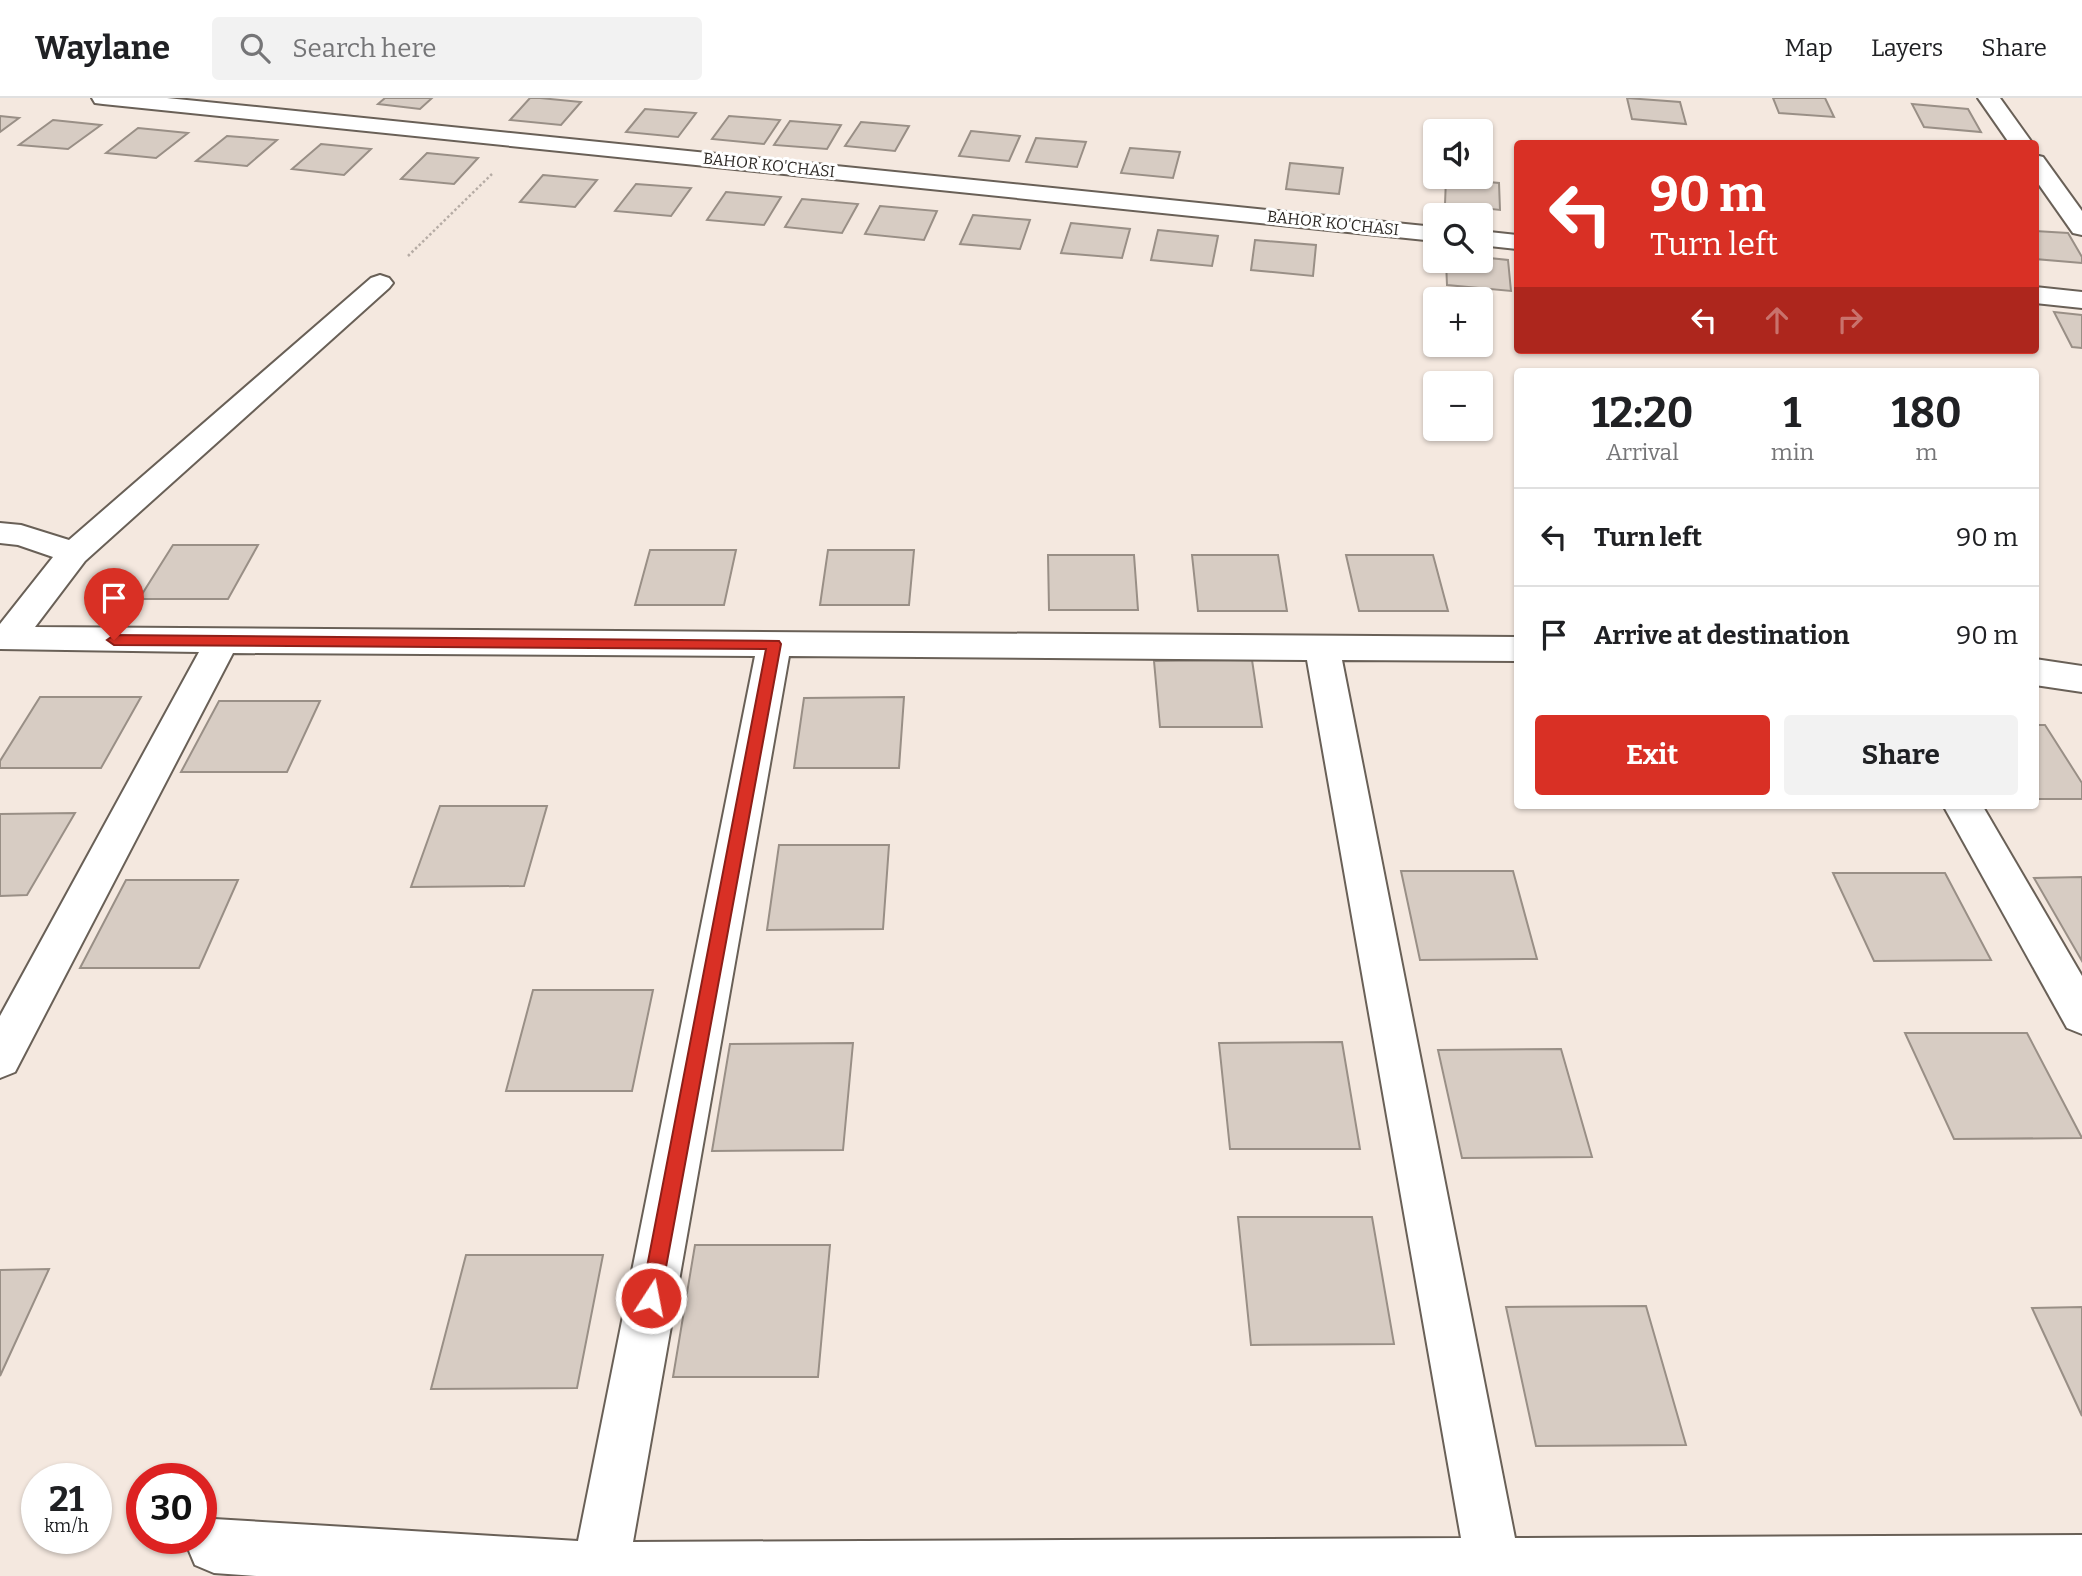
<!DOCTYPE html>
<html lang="en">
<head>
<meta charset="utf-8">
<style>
	:root { --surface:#fff; --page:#f2f2f2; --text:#202124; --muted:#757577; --line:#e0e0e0; --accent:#d93025 }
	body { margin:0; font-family:Bitter,serif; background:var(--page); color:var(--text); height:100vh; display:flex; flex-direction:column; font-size:26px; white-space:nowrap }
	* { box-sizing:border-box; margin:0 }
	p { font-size:23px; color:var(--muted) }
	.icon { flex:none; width:38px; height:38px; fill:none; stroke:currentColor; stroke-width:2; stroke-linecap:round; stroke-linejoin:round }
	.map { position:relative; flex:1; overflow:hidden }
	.panel { position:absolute; left:1514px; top:270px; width:525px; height:441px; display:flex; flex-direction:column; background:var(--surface); border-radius:7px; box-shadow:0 2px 5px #0004 }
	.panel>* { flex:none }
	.hud { position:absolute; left:1514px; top:42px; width:525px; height:214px; border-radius:7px; box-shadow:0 2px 5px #0004; background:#d93025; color:#fff; overflow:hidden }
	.buttons { position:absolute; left:1423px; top:21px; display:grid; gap:14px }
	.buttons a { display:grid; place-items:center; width:70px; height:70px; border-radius:7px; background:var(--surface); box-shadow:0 2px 5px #0004; font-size:35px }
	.speed { position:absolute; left:21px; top:1365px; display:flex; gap:14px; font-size:35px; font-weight:700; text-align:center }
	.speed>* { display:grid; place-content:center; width:91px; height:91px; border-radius:50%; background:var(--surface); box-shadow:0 2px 5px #0004; line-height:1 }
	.speed small { font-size:18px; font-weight:400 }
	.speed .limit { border:10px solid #d22; background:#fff; color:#111 }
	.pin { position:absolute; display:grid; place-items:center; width:60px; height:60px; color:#fff; margin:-72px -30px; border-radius:50% 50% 50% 0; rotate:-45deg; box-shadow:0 0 7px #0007 }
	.pin .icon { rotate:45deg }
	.me { position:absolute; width:77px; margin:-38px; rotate:11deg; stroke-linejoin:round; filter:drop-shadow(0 0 5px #0008) }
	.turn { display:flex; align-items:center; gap:24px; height:147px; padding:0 21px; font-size:32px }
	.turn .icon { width:91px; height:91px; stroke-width:2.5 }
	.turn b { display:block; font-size:49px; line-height:60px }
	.lanes { display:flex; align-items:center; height:66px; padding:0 21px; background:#0003; justify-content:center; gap:35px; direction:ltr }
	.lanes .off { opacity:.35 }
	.eta { display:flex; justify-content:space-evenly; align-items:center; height:119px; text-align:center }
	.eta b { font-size:42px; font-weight:700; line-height:49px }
	.primary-button { display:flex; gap:14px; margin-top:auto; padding:14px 21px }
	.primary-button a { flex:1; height:80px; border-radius:7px; background:var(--accent); color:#fff; font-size:28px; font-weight:700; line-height:80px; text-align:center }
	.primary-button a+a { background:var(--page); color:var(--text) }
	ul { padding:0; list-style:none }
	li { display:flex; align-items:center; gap:21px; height:98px; padding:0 21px; border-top:2px solid var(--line) }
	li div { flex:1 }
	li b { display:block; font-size:26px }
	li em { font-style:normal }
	header { display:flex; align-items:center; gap:42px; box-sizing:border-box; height:98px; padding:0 35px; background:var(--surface); border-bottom:2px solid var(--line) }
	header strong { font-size:33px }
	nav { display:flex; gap:38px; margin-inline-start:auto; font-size:24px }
	.search { width:490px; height:63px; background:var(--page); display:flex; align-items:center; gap:18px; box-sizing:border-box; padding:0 24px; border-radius:7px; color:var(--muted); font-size:26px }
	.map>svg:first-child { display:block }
	.building { fill:#d7ccc3; stroke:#998f86; stroke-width:2 }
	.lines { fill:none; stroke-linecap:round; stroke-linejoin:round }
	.street-casing { stroke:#696057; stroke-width:4 }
	.path { stroke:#b6aca5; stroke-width:2.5; stroke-dasharray:2.5 2.5; stroke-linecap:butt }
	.street { fill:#fff; fill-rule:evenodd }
	.route { fill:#d93025; stroke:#8d1f18; stroke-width:2 }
	.labels { text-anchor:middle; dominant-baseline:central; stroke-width:6; stroke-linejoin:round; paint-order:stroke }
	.far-street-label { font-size:16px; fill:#2e2a26; stroke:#fff }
</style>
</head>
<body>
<header>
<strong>Waylane</strong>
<div class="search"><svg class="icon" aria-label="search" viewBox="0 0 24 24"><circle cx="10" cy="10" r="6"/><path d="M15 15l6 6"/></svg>Search here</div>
<nav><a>Map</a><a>Layers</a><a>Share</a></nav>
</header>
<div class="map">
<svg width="2082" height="1478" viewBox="0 0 2082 1478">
	<rect width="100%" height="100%" fill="#f4e8df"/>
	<g class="building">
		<polygon points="385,0 432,0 420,11 378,6"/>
		<polygon points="530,0 540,0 581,4 561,27 510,22"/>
		<polygon points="1627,0 1680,4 1686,26 1632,21"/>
		<polygon points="1773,0 1825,0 1834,19 1779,15"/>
		<polygon points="1912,6 1968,11 1981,34 1924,29"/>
		<polygon points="645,11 696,15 678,39 626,34"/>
		<polygon points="0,18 19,20 0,34"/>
		<polygon points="729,18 780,22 764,46 712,41"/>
		<polygon points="53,22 101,27 68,51 19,47"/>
		<polygon points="790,23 841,27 827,51 774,47"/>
		<polygon points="861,24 909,28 895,53 845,48"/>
		<polygon points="138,30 188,35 156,60 106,55"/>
		<polygon points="971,33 1020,38 1009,63 959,58"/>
		<polygon points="227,38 277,42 247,68 196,63"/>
		<polygon points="1036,40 1086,44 1077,69 1026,64"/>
		<polygon points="321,46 371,51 344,77 292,71"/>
		<polygon points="1130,50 1180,54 1173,80 1121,75"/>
		<polygon points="427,55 478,60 454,86 401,81"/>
		<polygon points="1290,65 1343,70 1339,96 1286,91"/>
		<polygon points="543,77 597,82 575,109 520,104"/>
		<polygon points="1446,80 1499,85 1500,112 1445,106"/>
		<polygon points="636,86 691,90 671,118 615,113"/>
		<polygon points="726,94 781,99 764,127 707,122"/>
		<polygon points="802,101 858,106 842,135 785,129"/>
		<polygon points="880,108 937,113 924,142 865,136"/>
		<polygon points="973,117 1030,122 1020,151 960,146"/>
		<polygon points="1071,125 1130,131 1122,160 1061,155"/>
		<polygon points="1158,132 1218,138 1212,168 1151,162"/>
		<polygon points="2035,133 2068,135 2082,159 2082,165 2035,161"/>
		<polygon points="1255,142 1316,147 1313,178 1251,172"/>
		<polygon points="1480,159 1508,162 1511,193 1447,187 1446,163 1480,163"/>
		<polygon points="2054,214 2082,217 2082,250 2072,249"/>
		<polygon points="173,447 258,447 228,501 139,501"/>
		<polygon points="650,452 736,452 724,507 635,507"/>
		<polygon points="828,452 914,452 909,507 820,507"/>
		<polygon points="1048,457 1134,457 1138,512 1049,512"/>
		<polygon points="1192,457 1278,457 1287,513 1198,513"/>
		<polygon points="1346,457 1433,457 1448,513 1359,513"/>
		<polygon points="1252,562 1262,629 1160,629 1154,563"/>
		<polygon points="40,599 141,599 101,670 0,670 0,663"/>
		<polygon points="904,599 899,670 794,670 804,600"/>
		<polygon points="219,603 320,603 287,674 181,674"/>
		<polygon points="2035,627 2045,627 2082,685 2082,701 2035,701"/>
		<polygon points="440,708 547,708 524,788 411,789"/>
		<polygon points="75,715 27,797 0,798 0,716"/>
		<polygon points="779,747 889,747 883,831 767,832"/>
		<polygon points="1401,773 1513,773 1537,861 1420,862"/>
		<polygon points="1833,775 1945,775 1991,862 1874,863"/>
		<polygon points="2082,779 2082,863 2034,780"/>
		<polygon points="126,782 238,782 199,870 80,870"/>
		<polygon points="533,892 653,892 632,993 506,993"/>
		<polygon points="1905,935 2027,935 2082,1040 1954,1041"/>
		<polygon points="1342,944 1360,1051 1230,1051 1219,945"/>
		<polygon points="853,945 843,1052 712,1053 730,946"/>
		<polygon points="1561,951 1592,1059 1462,1060 1438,952"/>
		<polygon points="1238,1119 1372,1119 1394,1246 1251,1247"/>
		<polygon points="695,1147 830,1147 818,1279 673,1279"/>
		<polygon points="466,1157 603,1157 577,1290 431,1291"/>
		<polygon points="49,1171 0,1278 0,1172"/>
		<polygon points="1646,1208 1686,1347 1536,1348 1506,1209"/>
		<polygon points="2082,1209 2082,1318 2032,1210"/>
	</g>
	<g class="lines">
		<defs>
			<g id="street">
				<polygon points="92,0 167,0 1435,129 1435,143 103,6 95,5"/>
				<polygon points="1978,0 2000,0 2033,46 2010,46"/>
				<polygon points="2035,57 2043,59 2082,113 2082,137 2073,135 2035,81"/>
				<polygon points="1480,133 1517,137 1517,151 1480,147"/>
				<path d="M380,177l9,3 4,5 -4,5 -304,273 -50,66 1482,10v24l-175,-1 173,878 567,-3v41h-1826l-42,-3 -19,-8 -8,-19 3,-8h11v-14l13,-5 364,22 177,-885 -522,-3 -218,419 -15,6v-62l199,-364 -199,-3v-25l53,-67 -35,-12 -18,-2v-20l21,2 48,15 302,-262zM789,558l518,4 154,878 -828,4z"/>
				<polygon points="2035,189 2082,194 2082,210 2035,205"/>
				<polygon points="2035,561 2082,568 2082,594 2035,587"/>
				<polygon points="1943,707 1982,707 2082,878 2082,936 2067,930"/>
			</g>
		</defs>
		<use href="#street" class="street-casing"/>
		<polyline class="path" points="408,158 492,76"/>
		<use href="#street" class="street"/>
	</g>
	<polygon class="route" points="114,537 779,543 781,546 659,1207 651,1210 644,1207 641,1200 766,551 114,547 107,542"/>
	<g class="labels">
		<g class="far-street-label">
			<text transform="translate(769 67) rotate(6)">BAHOR KO'CHASI</text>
			<text transform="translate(1333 125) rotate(6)">BAHOR KO'CHASI</text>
		</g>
	</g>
</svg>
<div class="buttons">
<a><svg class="icon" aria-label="sound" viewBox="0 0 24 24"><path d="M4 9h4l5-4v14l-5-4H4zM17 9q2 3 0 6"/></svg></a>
<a><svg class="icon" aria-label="search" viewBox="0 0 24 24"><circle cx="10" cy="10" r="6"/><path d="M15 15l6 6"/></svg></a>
<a>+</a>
<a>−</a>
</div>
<div class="speed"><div>21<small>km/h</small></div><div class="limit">30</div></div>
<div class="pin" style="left:114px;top:542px;background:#d93025"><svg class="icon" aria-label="arrive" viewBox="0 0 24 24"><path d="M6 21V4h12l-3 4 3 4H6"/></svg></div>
<svg class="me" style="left:651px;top:1200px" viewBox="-20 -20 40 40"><circle r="17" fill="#d93025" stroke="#fff" stroke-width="3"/><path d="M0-11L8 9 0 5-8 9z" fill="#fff"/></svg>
<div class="hud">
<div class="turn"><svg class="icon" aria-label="left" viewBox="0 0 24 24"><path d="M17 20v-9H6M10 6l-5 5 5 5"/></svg><div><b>90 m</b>Turn left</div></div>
<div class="lanes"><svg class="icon" aria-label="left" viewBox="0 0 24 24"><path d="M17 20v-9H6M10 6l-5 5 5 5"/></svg><svg class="icon off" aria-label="ahead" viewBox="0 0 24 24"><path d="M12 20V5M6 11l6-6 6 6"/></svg><svg class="icon off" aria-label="right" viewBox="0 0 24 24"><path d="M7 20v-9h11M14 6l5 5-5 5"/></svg></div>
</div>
<section class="panel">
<div class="eta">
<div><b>12:20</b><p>Arrival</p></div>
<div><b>1</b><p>min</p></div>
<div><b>180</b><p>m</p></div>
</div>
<ul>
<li><svg class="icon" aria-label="left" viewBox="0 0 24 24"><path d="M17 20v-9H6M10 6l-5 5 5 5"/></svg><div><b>Turn left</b></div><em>90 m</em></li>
<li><svg class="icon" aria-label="arrive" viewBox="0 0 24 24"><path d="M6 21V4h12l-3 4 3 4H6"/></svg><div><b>Arrive at destination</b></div><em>90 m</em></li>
</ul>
<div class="primary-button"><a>Exit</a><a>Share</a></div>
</section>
</div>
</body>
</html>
